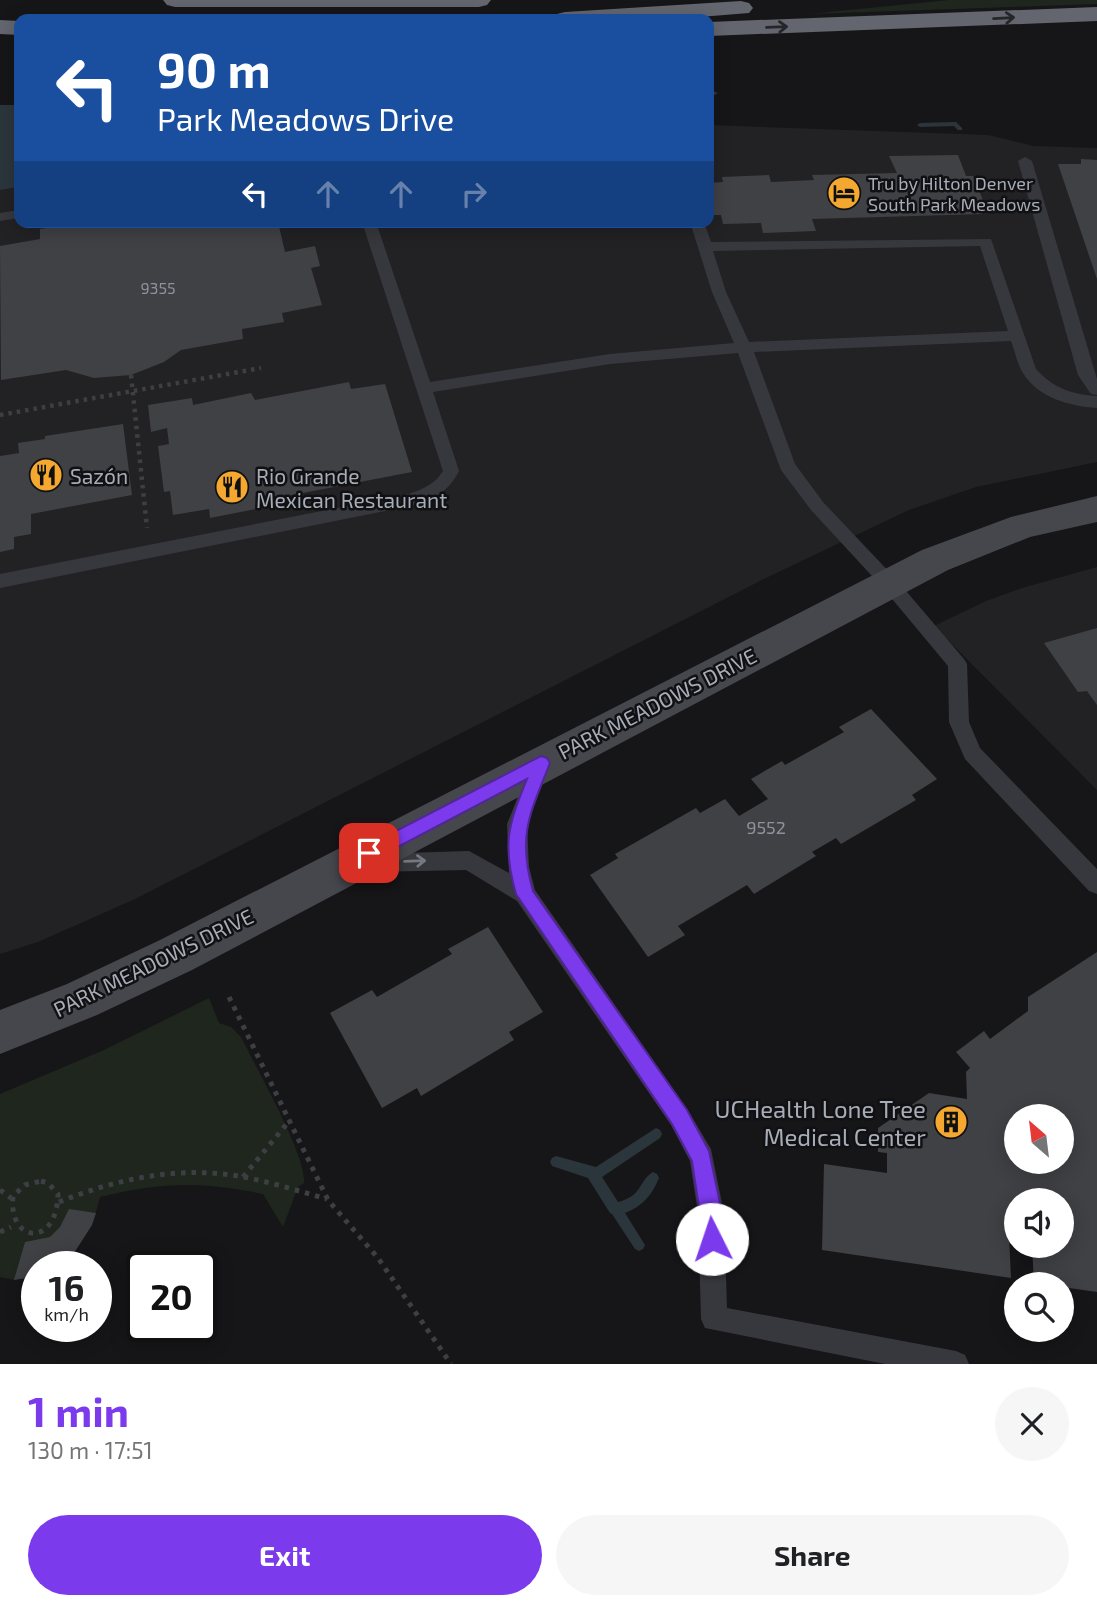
<!DOCTYPE html>
<html lang="en">
<head>
<meta charset="utf-8">
<style>
	:root { --surface:#fff; --page:#f6f6f6; --text:#202124; --muted:#757577; --accent:#7c3aed }
	body { margin:0; font-family:"Exo 2",sans-serif; background:var(--page); color:var(--text); height:100vh; display:flex; flex-direction:column; font-size:26px; white-space:nowrap }
	* { box-sizing:border-box; margin:0 }
	p { font-size:23px; color:var(--muted) }
	.icon { flex:none; width:38px; height:38px; fill:none; stroke:currentColor; stroke-width:2; stroke-linecap:round; stroke-linejoin:round }
	.map { position:relative; height:1364px; overflow:hidden }
	.side { display:flex; flex-direction:column; background:var(--surface); flex:1 }
	.side>* { flex:none }
	.guide { position:absolute; left:14px; top:14px; width:700px; height:214px; border-radius:14px; box-shadow:0 4px 18px #0003; background:#1a4fa0; color:#fff; overflow:hidden }
	.needle { width:46px; rotate:332deg }
	.buttons { position:absolute; left:1004px; top:1104px; display:grid; gap:14px }
	.buttons a { display:grid; place-items:center; width:70px; height:70px; border-radius:50%; background:var(--surface); box-shadow:0 4px 18px #0003; font-size:35px }
	.speed { position:absolute; left:21px; top:1251px; display:flex; gap:14px; font-size:35px; font-weight:700; text-align:center }
	.speed>* { display:grid; place-content:center; width:91px; height:91px; border-radius:50%; background:var(--surface); box-shadow:0 4px 18px #0003; line-height:1 }
	.speed small { font-size:18px; font-weight:400 }
	.speed .limit { border:4px solid #111; border-radius:10px; background:#fff; color:#111 }
	.pin { position:absolute; display:grid; place-items:center; width:60px; height:60px; color:#fff; margin:-30px; border-radius:14px; box-shadow:0 4px 10px #0006 }
	.me { position:absolute; width:77px; margin:-38px; rotate:356deg; stroke-linejoin:round; filter:drop-shadow(0 0 5px #0008) }
	.turn { display:flex; align-items:center; gap:24px; height:147px; padding:0 28px; font-size:32px }
	.turn .icon { width:91px; height:91px; stroke-width:2.5 }
	.turn b { display:block; font-size:49px; line-height:60px }
	.lanes { display:flex; align-items:center; height:66px; padding:0 28px; background:#0003; justify-content:center; gap:35px; direction:ltr }
	.lanes .off { opacity:.35 }
	.round { display:grid; place-items:center; flex:none; width:74px; height:74px; border-radius:37px; background:var(--page) }
	.head { display:flex; align-items:center; justify-content:space-between; height:119px; padding:0 28px }
	h1 { font-size:42px; font-weight:700; line-height:52px; color:var(--accent) }
	.button { display:flex; gap:14px; margin-top:auto; padding:14px 28px }
	.button a { flex:1; height:80px; border-radius:42px; background:var(--accent); color:#fff; font-size:28px; font-weight:700; line-height:80px; text-align:center }
	.button a+a { background:var(--page); color:var(--text) }
	.map>svg:first-child { display:block }
	.built { fill:#222225 }
	.green { fill:#1e261e }
	.water { fill:#2b363c }
	.lines { fill:none; stroke-linecap:round; stroke-linejoin:round }
	.stream { fill:#2b363c; fill-rule:evenodd }
	.building { fill:#404145; fill-rule:evenodd }
	.path-far1 { stroke:#3d3f44; stroke-width:4.5; stroke-dasharray:3.5 5; stroke-linecap:butt }
	.path { stroke:#3d3f44; stroke-width:5; stroke-dasharray:4.5 6; stroke-linecap:butt }
	.service { fill:#37383d; fill-rule:evenodd }
	.secondary { fill:#45474d; fill-rule:evenodd }
	.motorway { fill:#63666e; fill-rule:evenodd }
	.oneway { stroke:#26262a }
	.oneway2 { stroke:#757881 }
	.route { fill:#7c3aed; stroke:#51269a; stroke-width:2 }
	.labels { text-anchor:middle; dominant-baseline:central; stroke-width:5; stroke-linejoin:round; paint-order:stroke }
	.far-number-label { font-size:16px; fill:#8d929b }
	.far-poi-label { font-size:18px; fill:#a7adb8; stroke:#111113; text-anchor:start }
	.number-label { font-size:18px; fill:#8d929b }
	.poi-label { font-size:21px; fill:#a7adb8; stroke:#111113; text-anchor:start }
	.street-label { font-size:21px; fill:#a7adb8; stroke:#111113 }
	.near-poi-label { font-size:24px; fill:#a7adb8; stroke:#111113; text-anchor:end }
</style>
</head>
<body>
<div class="map">
<svg width="1097" height="1364" viewBox="0 0 1097 1364">
	<rect width="100%" height="100%" fill="#161618"/>
	<g class="built">
		<polygon points="709,125 988,135 1033,146 1097,148 1097,462 976,487 909,510 770,576 135,899 38,942 0,954 0,190 19,187 19,222 709,222"/>
		<polygon points="1097,567 1097,790 934,626 986,601 1022,588"/>
	</g>
	<g class="green">
		<polygon points="949,0 1097,0 1097,4 809,14"/>
		<path d="M209,998l10,25 12,4 10,10c14,29 66,119 63,146l-6,4 -15,40 -20,-33c-62,-13 -102,-12 -163,3 -7,30 -19,51 -44,70h-19v9l-23,4 -14,-3v-183l104,-44z"/>
	</g>
	<polygon class="water" points="0,105 19,105 19,187 0,190"/>
	<g class="lines">
		<g class="stream">
			<polygon points="709,89 718,93 715,95 709,93"/>
			<polygon points="956,122 962,128 962,130 958,130 954,126 920,127 917,125 920,123"/>
			<path d="M656,1128l4,2 2,4 -2,4 -58,39 16,25c25,-6 20,-21 35,-30l4,2 2,4c-7,17 -16,28 -34,35l20,32 -2,4 -4,2 -4,-2 -23,-35 -2,-1 -22,-35 -36,-12 -2,-4 2,-4 4,-2 40,11z"/>
		</g>
	</g>
	<g class="building">
		<polygon points="958,155 966,176 973,176 985,205 979,205 983,214 812,219 816,231 763,233 761,223 723,224 721,215 713,215 709,204 709,183 723,182 722,177 769,175 771,182 814,180 812,175 897,173 889,156"/>
		<polygon points="1081,159 1097,160 1097,279 1058,164 1081,164"/>
		<polygon points="85,222 278,222 285,252 315,246 320,266 311,268 322,305 282,313 284,322 242,329 243,339 181,350 164,362 131,375 94,378 66,370 1,380 0,246 40,239 40,229"/>
		<polygon points="349,382 351,389 385,384 412,472 266,500 267,507 210,518 209,509 173,515 170,491 164,492 158,446 169,444 167,428 151,432 148,405 192,398 193,405 251,393 255,400"/>
		<polygon points="123,424 132,495 31,514 31,534 14,537 14,549 0,552 0,456 19,453 18,443 45,439 45,436"/>
		<polygon points="1097,628 1097,705 1087,691 1078,692 1044,643"/>
		<polygon points="871,709 937,779 912,795 916,800 841,844 836,838 812,852 816,856 754,894 747,885 678,926 685,935 648,957 590,875 618,858 615,854 696,808 700,813 725,799 739,816 768,799 751,779 782,761 785,765 844,732 839,727"/>
		<polygon points="488,927 543,1012 509,1032 514,1040 421,1096 417,1088 382,1108 330,1013 372,990 377,997 452,954 448,949"/>
		<path d="M1097,952v340l-35,-5v-3l-28,-1 -2,-37h30v-46h-45v14l-9,-1 3,65 -189,-28 2,-86 63,9v-20l-9,-1v-24l51,-35 38,6 -1,-27 4,-4 -14,-16 28,-21 6,8 38,-28v-14zM1017,1116h45v46h-45z"/>
		<polygon points="69,1209 96,1213 92,1225 76,1250 56,1267 37,1267 37,1276 14,1280 25,1242 50,1237 60,1227"/>
	</g>
	<g class="lines">
		<g class="path-far1">
			<polyline points="131,375 147,528"/>
			<polyline points="0,415 261,368"/>
		</g>
		<g class="path">
			<polyline points="229,997 328,1200 378,1258 451,1364"/>
			<polyline points="243,1177 290,1120"/>
			<path d="M41,1181l7,2 10,11c-1,54 -50,50 -45,2l12,-11z"/>
			<polyline points="0,1190 11,1198"/>
			<path d="M59,1202c57,-23 118,-36 179,-26 30,5 60,15 89,23"/>
			<polyline points="0,1232 11,1227"/>
		</g>
		<g class="service">
			<polygon points="1025,157 1032,161 1097,379 1097,395 1091,394 1078,375 1018,161"/>
			<polygon points="19,210 19,218 0,221 0,213"/>
			<path d="M362,222h14l54,160 180,-28 124,-11 -22,-51 -22,-70h14l7,20 280,-3 45,130c17,19 37,26 61,27v12c-27,-2 -59,-10 -74,-35 -6,-9 -8,-22 -12,-32l-257,11 41,112 28,38 72,76 69,81 3,5 2,58 11,26 117,121v25l-8,-3 -124,-132 -16,-37 -1,-56 -65,-78 -72,-78 -30,-40 -43,-117 -128,11 -177,28 26,79c-11,22 -26,28 -49,35l-410,82v-14l409,-80c14,-5 26,-10 34,-23zM980,246l28,85 -259,11 -23,-50 -13,-41z"/>
			<polygon points="539,759 546,762 549,768 527,824 529,867 535,890 687,1109 711,1149 724,1213 727,1308 956,1351 965,1355 969,1364 885,1364 705,1328 701,1319 698,1213 690,1161 671,1125 517,901 466,870 372,872 364,870 361,863 364,856 372,854 469,851 509,873 507,824 532,762"/>
		</g>
		<polygon class="secondary" points="1097,496 1097,522 1030,537 948,570 192,970 97,1015 0,1054 0,1010 67,984 160,940 922,550 1011,517"/>
		<g class="motorway">
			<polygon points="163,0 491,0 487,5 479,7 175,7 167,5"/>
			<polygon points="741,1 749,3 753,8 749,13 675,19 553,19 557,14 565,12"/>
			<polygon points="1097,7 1097,21 709,36 709,22"/>
			<polygon points="0,20 19,21 19,35 0,34"/>
		</g>
	</g>
	<defs><path id="oneway-shaft" d="M-6 0H5M1.5-3L5.5 0L1.5 3" fill="none" stroke-width="1.6" stroke-linecap="round" stroke-linejoin="round" transform="scale(1.75)"/></defs>
	<g class="oneway">
		<use href="#oneway-shaft" transform="translate(1004 18) rotate(-3)"/>
		<use href="#oneway-shaft" transform="translate(777 27) rotate(-2)"/>
	</g>
	<use class="oneway2" href="#oneway-shaft" transform="translate(415 861) rotate(-2)"/>
	<path class="route" d="M541,756l6,2 3,5c-20,51 -33,72 -17,128l154,219 22,41 13,62 1,26 -3,8 -8,3 -7,-3 -13,-86 -20,-37 -156,-230c-14,-50 -8,-68 11,-115l-152,80 -6,2 -6,-2 -2,-6 2,-5z"/>
	<defs>
		<symbol id="hotel-disc" viewBox="-11 -11 22 22"><circle r="9.5" fill="#f5a830" stroke="#111113"/><path d="M-6-4.5h1.5V1H6V5H4.5V3h-9V5H-6ZM-4 0a1.8 1.8 0 1 1 3.6 0ZM.5 0V-2.5h3Q6-2.5 6 0Z" fill="#111"/></symbol>
		<symbol id="restaurant-disc" viewBox="-11 -11 22 22"><circle r="9.5" fill="#f5a830" stroke="#111113"/><path d="M-5-6h1v4h1v-4h1v4h1v-4h1v5L-1.5 .5V6h-2V.5L-5-1ZM5-6V6H3V1.5H1.5Q1.5-4 5-6Z" fill="#111"/></symbol>
		<symbol id="building-disc" viewBox="-11 -11 22 22"><circle r="9.5" fill="#f5a830" stroke="#111113"/><path d="M-4-6H4V6H1V3H-1V6H-4ZM-2.5-4.3h1.7v1.8h-1.7ZM.8-4.3h1.7v1.8H.8ZM-2.5-1h1.7V.8h-1.7ZM.8-1h1.7V.8H.8Z" fill="#111"/></symbol>
	</defs>
	<g fill-rule="evenodd">
		<use href="#hotel-disc" x="825" y="174" width="38" height="38"/>
		<use href="#restaurant-disc" x="27" y="456" width="38" height="38"/>
		<use href="#restaurant-disc" x="213" y="468" width="38" height="38"/>
		<use href="#building-disc" x="932" y="1103" width="38" height="38"/>
	</g>
	<g class="labels">
		<g class="far-number-label">
			<text x="158" y="287">9355</text>
		</g>
		<g class="far-poi-label">
			<text x="868" y="183">Tru by Hilton Denver<tspan x="868" dy="21">South Park Meadows</tspan></text>
		</g>
		<g class="number-label">
			<text x="766" y="827">9552</text>
		</g>
		<g class="poi-label">
			<text x="70" y="475">Sazón</text>
			<text x="256" y="475">Rio Grande<tspan x="256" dy="24">Mexican Restaurant</tspan></text>
		</g>
		<g class="street-label">
			<text transform="translate(657 703) rotate(-27)">PARK MEADOWS DRIVE</text>
			<text transform="translate(153 962) rotate(-26)">PARK MEADOWS DRIVE</text>
		</g>
		<g class="near-poi-label">
			<text x="926" y="1108">UCHealth Lone Tree<tspan x="926" dy="28">Medical Center</tspan></text>
		</g>
	</g>
</svg>
<div class="buttons">
<a><svg class="needle" viewBox="-14 -14 28 28"><path d="M0-13l5 13h-10z" fill="#e53935"/><path d="M0 13l5-13h-10z" fill="#757577"/></svg></a>
<a><svg class="icon" aria-label="sound" viewBox="0 0 24 24"><path d="M4 9h4l5-4v14l-5-4H4zM17 9q2 3 0 6"/></svg></a>
<a><svg class="icon" aria-label="search" viewBox="0 0 24 24"><circle cx="10" cy="10" r="6"/><path d="M15 15l6 6"/></svg></a>
</div>
<div class="speed"><div>16<small>km/h</small></div><div class="limit">20</div></div>
<div class="pin" style="left:369px;top:853px;background:#d93025"><svg class="icon" aria-label="arrive" viewBox="0 0 24 24"><path d="M6 21V4h12l-3 4 3 4H6"/></svg></div>
<svg class="me" style="left:712px;top:1239px" viewBox="-20 -20 40 40"><circle r="19" fill="#fff"/><path d="M0-13L10 11 0 6-10 11z" fill="#7c3aed"/></svg>
<div class="guide">
<div class="turn"><svg class="icon" aria-label="left" viewBox="0 0 24 24"><path d="M17 20v-9H6M10 6l-5 5 5 5"/></svg><div><b>90 m</b>Park Meadows Drive</div></div>
<div class="lanes"><svg class="icon" aria-label="left" viewBox="0 0 24 24"><path d="M17 20v-9H6M10 6l-5 5 5 5"/></svg><svg class="icon off" aria-label="ahead" viewBox="0 0 24 24"><path d="M12 20V5M6 11l6-6 6 6"/></svg><svg class="icon off" aria-label="ahead" viewBox="0 0 24 24"><path d="M12 20V5M6 11l6-6 6 6"/></svg><svg class="icon off" aria-label="right" viewBox="0 0 24 24"><path d="M7 20v-9h11M14 6l5 5-5 5"/></svg></div>
</div>
</div>
<section class="side">
<div class="head"><div><h1>1 min</h1><p>130 m · 17:51</p></div><a class="round"><svg class="icon" aria-label="close" viewBox="0 0 24 24"><path d="M6 6l12 12M18 6L6 18"/></svg></a></div>
<div class="button"><a>Exit</a><a>Share</a></div>
</section>
</body>
</html>
